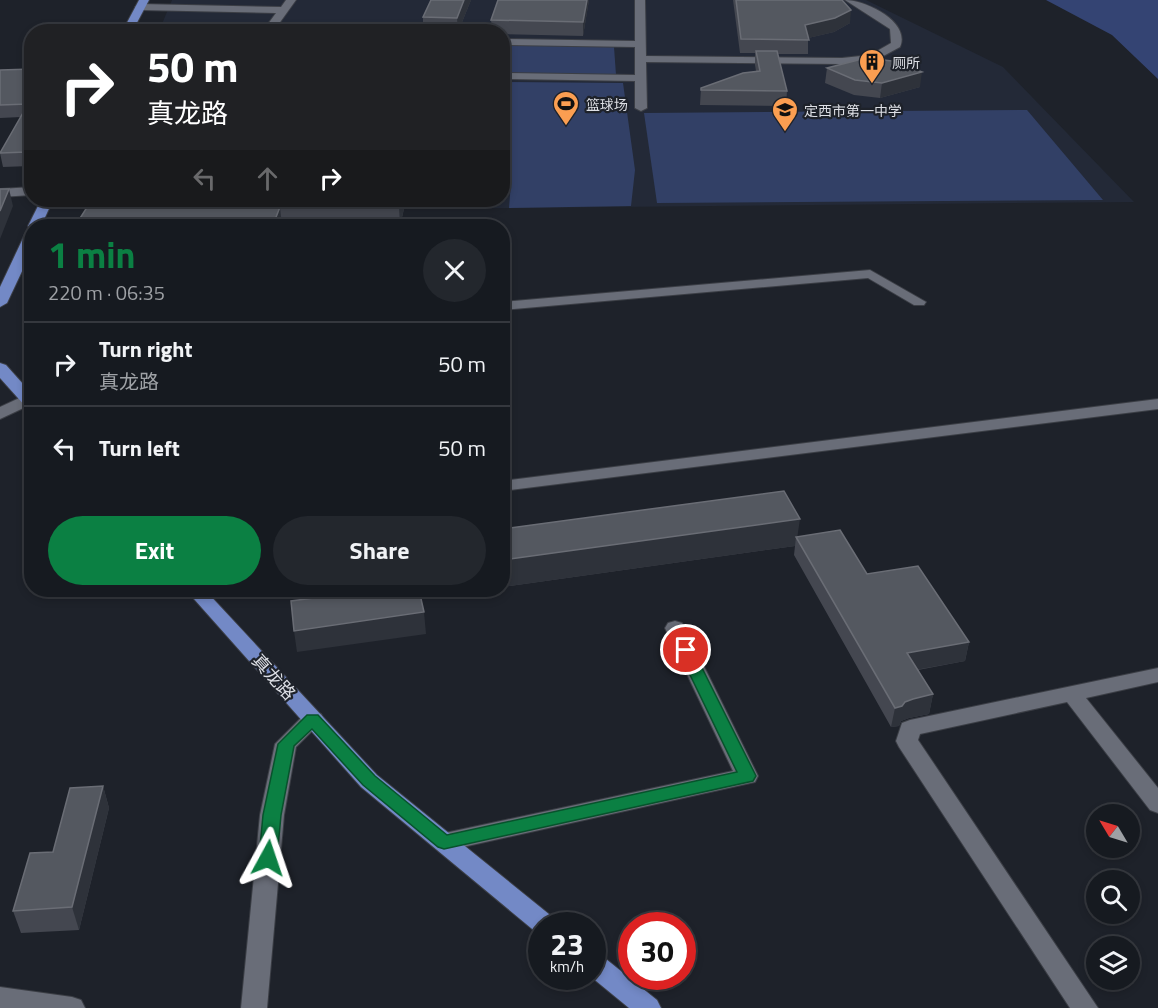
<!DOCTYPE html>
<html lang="en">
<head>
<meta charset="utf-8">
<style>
	:root { --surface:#161a20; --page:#23272d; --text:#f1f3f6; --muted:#9ea1a5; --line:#35383e; --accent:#0b8043 }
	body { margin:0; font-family:"Titillium Web","Noto Sans SC",sans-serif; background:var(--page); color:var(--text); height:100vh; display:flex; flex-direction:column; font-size:22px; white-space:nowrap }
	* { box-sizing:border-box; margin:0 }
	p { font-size:20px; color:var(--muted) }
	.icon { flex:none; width:33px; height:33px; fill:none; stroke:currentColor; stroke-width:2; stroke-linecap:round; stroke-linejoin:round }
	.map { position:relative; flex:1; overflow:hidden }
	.details { position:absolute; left:24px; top:219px; width:486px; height:378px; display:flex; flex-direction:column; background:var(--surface); border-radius:24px; box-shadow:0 3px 9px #0003,0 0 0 2px var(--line) }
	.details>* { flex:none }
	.guide { position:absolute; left:24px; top:24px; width:486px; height:183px; border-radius:24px; box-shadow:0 3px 9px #0003,0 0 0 2px var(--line); background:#202124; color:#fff; overflow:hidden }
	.needle { width:39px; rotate:308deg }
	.fabs { position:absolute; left:1086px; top:804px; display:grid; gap:12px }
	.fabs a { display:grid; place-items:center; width:54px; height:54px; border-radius:50%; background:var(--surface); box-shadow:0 3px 9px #0003,0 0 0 2px var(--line); font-size:30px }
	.speed { position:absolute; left:528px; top:912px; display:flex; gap:12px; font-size:30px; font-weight:700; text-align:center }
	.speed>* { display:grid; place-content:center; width:78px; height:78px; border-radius:50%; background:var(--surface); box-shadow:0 3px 9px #0003,0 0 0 2px var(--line); line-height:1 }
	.speed small { font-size:15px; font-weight:400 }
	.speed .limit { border:9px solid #d22; background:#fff; color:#111 }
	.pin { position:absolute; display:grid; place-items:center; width:51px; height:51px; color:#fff; margin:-26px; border:3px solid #fff; border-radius:50%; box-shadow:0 2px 6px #0007 }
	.me { position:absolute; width:66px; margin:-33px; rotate:5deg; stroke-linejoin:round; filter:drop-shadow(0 0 4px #0008) }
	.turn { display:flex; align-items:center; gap:21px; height:126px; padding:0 24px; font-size:27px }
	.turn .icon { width:78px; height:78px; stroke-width:2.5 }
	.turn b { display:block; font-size:42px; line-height:51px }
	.lanes { display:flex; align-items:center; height:57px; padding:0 24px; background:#0003; justify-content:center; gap:30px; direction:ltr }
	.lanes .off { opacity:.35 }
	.round { display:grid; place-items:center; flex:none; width:63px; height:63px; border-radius:32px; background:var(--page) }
	.summary { display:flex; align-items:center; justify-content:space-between; height:102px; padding:0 24px }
	h1 { font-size:36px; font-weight:700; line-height:45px; color:var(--accent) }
	.button { display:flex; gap:12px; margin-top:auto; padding:12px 24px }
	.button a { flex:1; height:69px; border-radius:36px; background:var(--accent); color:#fff; font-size:24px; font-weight:700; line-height:69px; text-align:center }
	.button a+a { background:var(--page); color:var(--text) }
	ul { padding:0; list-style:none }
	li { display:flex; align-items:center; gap:18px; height:84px; padding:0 24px; border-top:2px solid var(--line) }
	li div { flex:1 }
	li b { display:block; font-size:22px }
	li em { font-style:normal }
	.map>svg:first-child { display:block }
	.built { fill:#232937 }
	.green { fill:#324066 }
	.forest { fill:#344473 }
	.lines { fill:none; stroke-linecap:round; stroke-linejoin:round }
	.minor-casing { stroke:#3b3e45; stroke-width:2 }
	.major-casing { stroke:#3b3e45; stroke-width:2 }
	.minor { fill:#696d78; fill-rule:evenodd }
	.major { fill:#7389c6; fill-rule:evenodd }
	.wall { fill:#444750 }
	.shaded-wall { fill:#2e323a }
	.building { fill:#545860; stroke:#6a6d75; stroke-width:1.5 }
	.route { fill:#0b8043; stroke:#07532c; stroke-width:1.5 }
	.labels { text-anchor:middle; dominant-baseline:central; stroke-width:4.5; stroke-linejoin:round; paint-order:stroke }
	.far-poi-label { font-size:14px; fill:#dddfe5; stroke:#1e222a; text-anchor:start }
	.near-street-label { font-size:18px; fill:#dddfe5; stroke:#1e222a }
</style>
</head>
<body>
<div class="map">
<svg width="1158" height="1008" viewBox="0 0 1158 1008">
	<rect width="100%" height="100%" fill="#1e222a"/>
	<polygon class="built" points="172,0 866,0 1003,67 1134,202 85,212 90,200 502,200 502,32 159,31"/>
	<g class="green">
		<polygon points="503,45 614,47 616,75 503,73"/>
		<polygon points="503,82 623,83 635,170 631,206 509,208 512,170 503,170"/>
		<polygon points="1027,110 1103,200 657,203 644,113"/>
	</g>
	<polygon class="forest" points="1046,0 1158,0 1158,79 1112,35"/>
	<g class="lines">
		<defs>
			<g id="minor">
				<polygon points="286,0 296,0 273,32 262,32 276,13 140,10 135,7 140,4 281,7"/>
				<path d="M635,0h10l1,56 196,2 28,-3 21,-12 -1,-14 -45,-29c21,0 66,22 55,47l-24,13 -34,4 -196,-2 1,46 -6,3 -6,-3v-27l-133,-2v-6l133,2v-28l-133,-2v-6l133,2z"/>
				<polygon points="32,187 32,195 0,197 0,189"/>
				<polygon points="870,270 926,302 924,305 914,305 868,278 502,310 502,302"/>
				<polygon points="28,394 32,395 32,404 0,419 0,407"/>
				<polygon points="1158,399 1158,409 502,491 502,481"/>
				<polygon points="675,621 682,623 685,628 758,776 755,782 445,851 437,848 433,842 437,836 445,833 733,771 665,628 668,623"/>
				<polygon points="1158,668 1158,682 1086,698 1158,788 1158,813 1150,810 1067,702 920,734 918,740 1098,1008 1070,1008 899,747 896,741 902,723 910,720"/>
				<polygon points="313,711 321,714 324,719 296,747 284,815 267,1008 241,1008 260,815 275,744 305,714"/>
				<polygon points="0,987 72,997 81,1000 85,1008 0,1008"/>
			</g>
			<g id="major">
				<polygon points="139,0 149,0 132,32 122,32"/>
				<polygon points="41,200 53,200 41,226 30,229 28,226"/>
				<polygon points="32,230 32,250 7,303 0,307 0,287 25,234"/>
				<polygon points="0,363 6,365 32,394 32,409 26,407 0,378"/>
				<polygon points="186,590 205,590 377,775 555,919 558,926 542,926 542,935 537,933 361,787"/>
				<polygon points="592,952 601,955 657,1000 661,1008 629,1008 590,976 592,976"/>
			</g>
		</defs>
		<use href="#minor" class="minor-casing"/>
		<use href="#major" class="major-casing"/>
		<use href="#minor" class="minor"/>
		<use href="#major" class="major"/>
	</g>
	<g class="wall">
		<polygon points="471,0 458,32 423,31 423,17"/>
		<polygon points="498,0 589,0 583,36 502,34 502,32 492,32 491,20"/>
		<polygon points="733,0 842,0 850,23 834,32 808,38 808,54 778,54 787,91 786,106 700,105 701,88 756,71 755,65 755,53 740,53"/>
		<polygon points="827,68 920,87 880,98 854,95 825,83"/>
		<polygon points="32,69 30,166 3,167 0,153 21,117 0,118 0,70"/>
		<polygon points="100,200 406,200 400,226 75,226"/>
		<polygon points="502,529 798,536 867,574 969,642 965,661 918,670 933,694 929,714 909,718 901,721 899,726 891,727 794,555 795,546 502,587"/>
		<polygon points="103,786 109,808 79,930 21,933 13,911 53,852"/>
	</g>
	<g class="shaded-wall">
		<polygon points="464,0 471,0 458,32 457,18"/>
		<polygon points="587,0 589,0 583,36 583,22"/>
		<polygon points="851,10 850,23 834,32 804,39 805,25"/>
		<polygon points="922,72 920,87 880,98 882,83"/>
		<polygon points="32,142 32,162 30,166 27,152"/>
		<polygon points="9,189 13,206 0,239 0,211"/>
		<polygon points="400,200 406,200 400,226 399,207"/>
		<polygon points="280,207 282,226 273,226 273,225"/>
		<polygon points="800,519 797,539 796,537 795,546 502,587 502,560"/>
		<polygon points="473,590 487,590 473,591"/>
		<polygon points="424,612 426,634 297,652 294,631"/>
		<polygon points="969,642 965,661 904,672 907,653"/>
		<polygon points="933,694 929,714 909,718 901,721 899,726 891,727 895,708 905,702 913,699"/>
		<polygon points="103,786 109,808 79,930 72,907"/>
	</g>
	<g class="building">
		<polygon points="431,0 464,0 457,18 423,17"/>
		<polygon points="498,0 587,0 583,22 491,20"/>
		<polygon points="736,0 842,0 851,10 835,18 805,25 809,40 741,39"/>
		<polygon points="756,51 777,51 787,91 701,90 701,88 743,73 760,71"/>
		<polygon points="866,58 892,61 922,72 882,83 855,80 827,68"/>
		<polygon points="32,69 32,142 27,152 0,153 28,104 0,105 0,70"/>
		<polygon points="0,189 9,189 0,211"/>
		<polygon points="100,200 400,200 399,207 280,207 273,225 266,225 266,226 75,226 91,201 99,201"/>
		<polygon points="784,491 800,519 502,560 502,529"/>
		<polygon points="840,530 867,574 918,566 969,642 907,653 933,694 913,699 905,702 902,706 895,708 796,537"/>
		<polygon points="375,590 419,590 424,612 294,631 291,601"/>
		<polygon points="103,786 72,907 13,911 30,853 53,852 70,788"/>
	</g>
	<polygon class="route" points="686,644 693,650 756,776 753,781 444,849 438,847 363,785 312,729 294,746 281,815 277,858 275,863 262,863 259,858 263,815 278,744 307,715 318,715 375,776 447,835 737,772 678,650"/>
	<defs>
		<symbol id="building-pin" viewBox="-11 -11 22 30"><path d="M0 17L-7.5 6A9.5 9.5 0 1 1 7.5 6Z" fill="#fb9e51" stroke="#1e222a"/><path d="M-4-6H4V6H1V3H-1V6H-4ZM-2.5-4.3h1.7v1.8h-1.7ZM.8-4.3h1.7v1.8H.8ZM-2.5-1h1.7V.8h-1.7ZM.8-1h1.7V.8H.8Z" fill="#111"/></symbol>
		<symbol id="stadium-pin" viewBox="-11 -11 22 30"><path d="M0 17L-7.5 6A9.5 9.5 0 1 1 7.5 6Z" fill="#fb9e51" stroke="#1e222a"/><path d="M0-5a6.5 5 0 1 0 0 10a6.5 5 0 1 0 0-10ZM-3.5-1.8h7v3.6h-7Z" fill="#111"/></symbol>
		<symbol id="school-pin" viewBox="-11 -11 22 30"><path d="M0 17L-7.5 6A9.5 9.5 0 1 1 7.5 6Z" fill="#fb9e51" stroke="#1e222a"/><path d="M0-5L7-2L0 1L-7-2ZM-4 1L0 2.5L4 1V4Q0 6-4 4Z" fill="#111"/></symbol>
	</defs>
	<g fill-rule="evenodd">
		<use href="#building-pin" x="857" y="47" width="30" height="40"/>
		<use href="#stadium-pin" x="551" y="89" width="30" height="40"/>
		<use href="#school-pin" x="770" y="95" width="30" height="40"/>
	</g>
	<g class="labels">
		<g class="far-poi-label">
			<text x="892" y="62">厕所</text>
			<text x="586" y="104">篮球场</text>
			<text x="804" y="110">定西市第一中学</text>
		</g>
		<g class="near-street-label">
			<text transform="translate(274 677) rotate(48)">真龙路</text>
		</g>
	</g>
</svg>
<div class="fabs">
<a><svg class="needle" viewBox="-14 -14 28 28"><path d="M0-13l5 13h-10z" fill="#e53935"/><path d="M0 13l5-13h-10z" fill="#9ea1a5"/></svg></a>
<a><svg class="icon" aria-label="search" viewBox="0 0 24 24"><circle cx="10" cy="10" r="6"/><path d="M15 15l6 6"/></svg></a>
<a><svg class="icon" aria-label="layers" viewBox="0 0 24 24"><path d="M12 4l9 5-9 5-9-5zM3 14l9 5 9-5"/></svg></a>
</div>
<div class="speed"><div>23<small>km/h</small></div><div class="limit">30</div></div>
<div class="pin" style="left:686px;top:650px;background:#d93025"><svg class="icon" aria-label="arrive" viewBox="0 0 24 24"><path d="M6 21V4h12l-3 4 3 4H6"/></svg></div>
<svg class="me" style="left:268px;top:858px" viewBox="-20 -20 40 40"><path d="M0-17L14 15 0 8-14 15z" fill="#0b8043" stroke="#fff" stroke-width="4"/></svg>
<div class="guide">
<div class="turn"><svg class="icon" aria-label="right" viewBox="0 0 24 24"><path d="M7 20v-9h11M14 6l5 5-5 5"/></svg><div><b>50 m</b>真龙路</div></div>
<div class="lanes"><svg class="icon off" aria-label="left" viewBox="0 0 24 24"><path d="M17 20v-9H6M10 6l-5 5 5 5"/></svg><svg class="icon off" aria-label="ahead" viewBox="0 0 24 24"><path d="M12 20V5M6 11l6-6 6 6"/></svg><svg class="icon" aria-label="right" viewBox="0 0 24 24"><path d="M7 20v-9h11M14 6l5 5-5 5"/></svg></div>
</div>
<section class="details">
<div class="summary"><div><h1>1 min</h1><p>220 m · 06:35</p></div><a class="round"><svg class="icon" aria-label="close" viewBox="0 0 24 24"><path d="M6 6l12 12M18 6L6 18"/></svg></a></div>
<ul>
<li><svg class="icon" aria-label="right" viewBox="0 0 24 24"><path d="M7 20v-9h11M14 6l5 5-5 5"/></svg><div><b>Turn right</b><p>真龙路</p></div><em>50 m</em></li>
<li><svg class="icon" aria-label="left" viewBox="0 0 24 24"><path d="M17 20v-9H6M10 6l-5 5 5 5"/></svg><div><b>Turn left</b></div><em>50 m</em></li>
</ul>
<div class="button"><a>Exit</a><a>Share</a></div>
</section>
</div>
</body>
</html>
